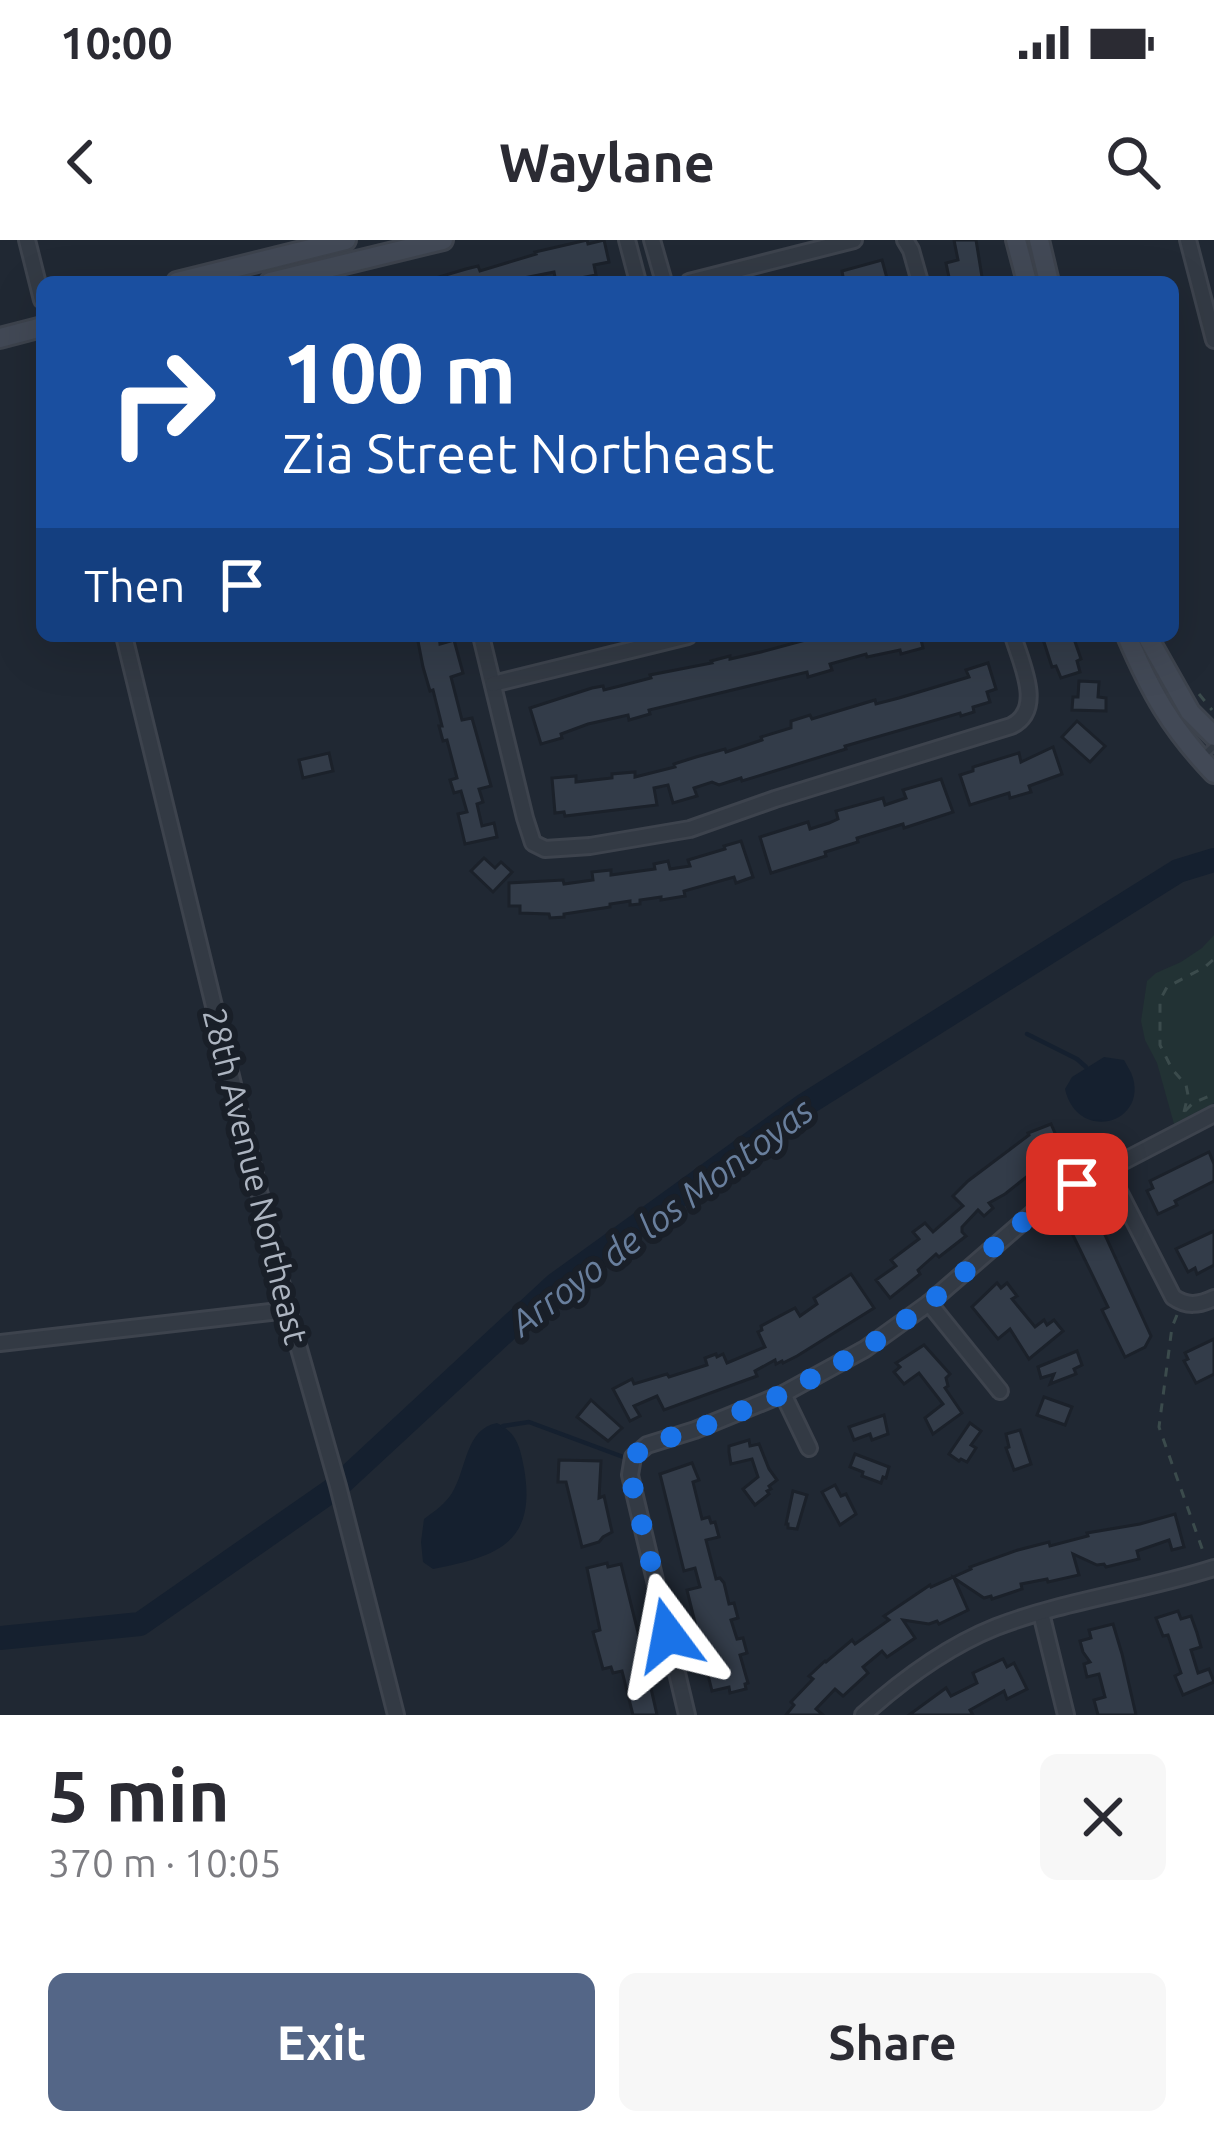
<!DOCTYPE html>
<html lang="en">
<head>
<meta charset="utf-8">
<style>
	:root { --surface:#fff; --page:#f7f7f7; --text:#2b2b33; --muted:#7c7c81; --accent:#546687 }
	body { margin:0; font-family:Ubuntu,sans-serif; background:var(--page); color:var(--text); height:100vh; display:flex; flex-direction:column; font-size:45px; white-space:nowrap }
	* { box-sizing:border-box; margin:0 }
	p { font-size:39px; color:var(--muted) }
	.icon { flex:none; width:66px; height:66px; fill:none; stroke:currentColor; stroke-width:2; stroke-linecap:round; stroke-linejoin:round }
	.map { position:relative; height:1475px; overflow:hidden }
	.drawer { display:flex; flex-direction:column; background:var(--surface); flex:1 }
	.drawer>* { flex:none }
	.banner { position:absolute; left:36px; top:36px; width:1143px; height:366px; border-radius:18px; box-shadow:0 12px 48px #0002; background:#1a4fa0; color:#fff; overflow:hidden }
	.pin { position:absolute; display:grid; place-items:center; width:102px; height:102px; color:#fff; margin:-51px; border-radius:24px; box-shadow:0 6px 18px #0006 }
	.me { position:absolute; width:132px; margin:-66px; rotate:347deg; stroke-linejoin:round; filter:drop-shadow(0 0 9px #0008) }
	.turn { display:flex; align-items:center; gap:42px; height:252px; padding:0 48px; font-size:54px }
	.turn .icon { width:156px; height:156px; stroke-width:2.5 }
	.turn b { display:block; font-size:84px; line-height:102px }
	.then { display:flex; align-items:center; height:114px; padding:0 48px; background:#0003; gap:24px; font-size:45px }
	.round { display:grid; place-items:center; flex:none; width:126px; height:126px; border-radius:18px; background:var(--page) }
	.head { display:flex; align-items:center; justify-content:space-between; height:204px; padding:0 48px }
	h1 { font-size:72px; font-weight:700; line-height:90px }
	.cta { display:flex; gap:24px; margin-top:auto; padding:24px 48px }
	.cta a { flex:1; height:138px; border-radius:18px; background:var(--accent); color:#fff; font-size:48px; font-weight:700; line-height:138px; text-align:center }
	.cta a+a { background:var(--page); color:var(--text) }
	.status { display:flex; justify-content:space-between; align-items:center; height:84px; padding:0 60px; background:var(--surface); direction:ltr }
	.status svg { height:33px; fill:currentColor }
	header { display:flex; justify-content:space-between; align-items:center; height:156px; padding:0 48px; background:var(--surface); font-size:54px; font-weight:700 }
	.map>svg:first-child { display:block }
	.green { fill:#223234 }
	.water { fill:#15202f }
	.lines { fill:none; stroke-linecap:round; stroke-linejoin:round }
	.stream { stroke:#15202f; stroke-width:4.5 }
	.river { stroke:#15202f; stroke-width:24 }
	.building { fill:#333c49; stroke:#1b212a; stroke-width:3 }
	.lane-casing { stroke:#3d434d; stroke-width:12 }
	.street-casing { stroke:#3d434d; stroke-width:20 }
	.secondary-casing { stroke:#3d434d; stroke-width:24 }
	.path { stroke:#3b4b4c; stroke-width:3; stroke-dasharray:9 9; stroke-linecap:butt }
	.lane { stroke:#333a44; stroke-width:6 }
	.street { stroke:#333a44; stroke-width:14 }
	.secondary { stroke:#424956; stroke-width:18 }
	.route { stroke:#1a73e8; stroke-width:21; stroke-dasharray:0 37.8 }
	.labels { text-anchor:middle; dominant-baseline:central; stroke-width:12; stroke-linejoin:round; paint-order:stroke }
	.street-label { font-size:33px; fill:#adb5c1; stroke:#191f28 }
	.water-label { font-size:36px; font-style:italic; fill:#697f9d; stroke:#191f28 }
</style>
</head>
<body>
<div class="status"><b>10:00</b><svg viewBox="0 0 49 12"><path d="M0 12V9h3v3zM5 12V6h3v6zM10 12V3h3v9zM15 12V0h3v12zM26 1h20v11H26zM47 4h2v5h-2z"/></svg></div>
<header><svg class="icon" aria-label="back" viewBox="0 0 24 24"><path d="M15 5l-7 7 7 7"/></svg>Waylane<svg class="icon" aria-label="search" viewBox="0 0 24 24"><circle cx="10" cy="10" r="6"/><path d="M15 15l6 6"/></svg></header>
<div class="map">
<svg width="1214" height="1475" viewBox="0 0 1214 1475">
	<rect width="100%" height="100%" fill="#202833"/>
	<polygon class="green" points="1214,695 1214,863 1174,884 1157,823 1145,800 1141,781 1147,741 1156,733 1181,722 1202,708"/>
	<g class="water">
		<path d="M1104,817l20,3c3,6 7,11 9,18 13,47 -56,64 -68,11l7,-12z"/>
		<path d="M497,1183c20,10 23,24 27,45 13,75 -26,88 -91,101l-10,-7 -2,-20 3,-23c11,-8 21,-15 28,-26 15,-24 13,-64 45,-70z"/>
	</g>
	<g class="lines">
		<g class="stream">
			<polyline points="1027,794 1077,819 1086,827"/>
			<polyline points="503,1186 529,1182 626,1218"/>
		</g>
		<polyline class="river" points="0,1398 140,1384 338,1246 555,1045 803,866 1178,631 1214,620"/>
	</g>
	<g class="building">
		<polygon points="587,0 588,4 604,0 609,22 594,25 596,35 560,42 556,42 554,32 519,39 520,42 432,42 432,39 466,29 478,26 480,31 536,14 535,12"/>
		<polygon points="954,0 976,0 982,37 973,39 974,42 950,42 946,23 958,20"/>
		<polygon points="882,20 888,42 844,42 842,31"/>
		<polygon points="417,396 439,396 440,404 454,400 463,433 451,437 462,480 472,478 491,546 479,549 483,562 477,564 482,586 494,583 497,597 465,604 458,574 467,572 461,551 454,553 450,540 457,538 447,500 443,501 439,486 442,486 433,450 430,451 423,427"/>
		<polygon points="809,396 920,396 923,408 901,414 900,410 867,417 866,414 830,424 832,430 808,437 807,432 649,470 650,474 629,480 628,475 588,484 561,494 562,498 541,504 530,468 592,448 603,446 604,450 620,446 651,438 650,435 712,423 711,421 730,416 730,419 761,412 802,401 801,398"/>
		<polygon points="1042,396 1073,396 1081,419 1077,421 1080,432 1061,438 1056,426 1052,427"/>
		<polygon points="988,423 996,449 987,452 990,462 973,467 974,472 961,476 960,473 845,506 846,509 742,541 741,538 719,545 712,542 694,548 697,556 673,563 668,545 654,548 657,565 565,576 564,572 555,573 552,538 576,536 576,542 612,538 612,534 635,532 635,537 675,527 674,524 696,517 725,509 726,512 762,500 761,497 791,488 791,481 810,475 812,479 875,460 876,464 899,458 969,437 966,430"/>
		<polygon points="1079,441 1099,442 1098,457 1106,458 1106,471 1072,470 1073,457 1078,457"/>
		<polygon points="1077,481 1105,506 1090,522 1062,497"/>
		<polygon points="1053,507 1062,534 1029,546 1031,552 1010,558 1009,553 970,565 960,535 973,531 973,527 1019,513 1021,522"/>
		<polygon points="329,513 333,531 303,538 299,520"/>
		<polygon points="941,539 953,572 904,588 903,584 857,598 858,602 825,612 826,616 771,633 760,597 808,582 810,589 829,583 838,579 836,571 883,558 885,565 906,558 903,550"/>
		<polygon points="741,601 753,637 736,643 734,637 684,651 685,656 661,660 661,657 640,660 640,664 630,665 630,661 610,664 610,667 564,674 564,677 550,678 549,674 520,673 520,666 509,666 509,643 563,640 564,644 593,640 592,632 611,630 611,635 655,629 654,624 668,621 670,629 690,626 688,620 725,609 724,606"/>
		<polygon points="484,618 495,628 501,622 512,632 493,652 471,631"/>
		<polygon points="1051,884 1065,916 1039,927 1005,954 989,963 993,968 984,976 978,970 962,987 962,992 966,996 939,1017 936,1014 918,1030 920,1034 890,1058 876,1040 896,1026 891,1020 919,999 913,992 925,983 933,992 963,966 953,956 968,941 1029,895 1028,893"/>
		<polygon points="1209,912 1214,924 1214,941 1175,961 1177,965 1158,974 1147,951 1153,948 1150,941"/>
		<polygon points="1085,973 1087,977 1093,975 1105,995 1151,1096 1145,1107 1125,1117 1102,1070 1108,1067 1067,983"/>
		<polygon points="1214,991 1214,1025 1197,1034 1195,1028 1188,1032 1176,1009"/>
		<polygon points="851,1034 874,1068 797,1116 783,1123 782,1121 776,1124 775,1120 755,1131 757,1136 664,1170 657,1156 634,1166 640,1176 630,1181 613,1149 632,1139 634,1144 667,1134 669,1137 707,1125 705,1118 716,1114 717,1117 723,1114 727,1123 765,1107 758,1092 762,1090 761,1086 795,1068 800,1076 817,1064 814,1058"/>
		<polygon points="997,1043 1001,1048 1007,1043 1017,1056 1012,1059 1035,1087 1044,1080 1047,1085 1054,1080 1063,1091 1029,1119 1010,1089 998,1099 972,1067"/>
		<polygon points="1214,1099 1214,1134 1196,1143 1184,1121 1188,1119 1185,1113"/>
		<polygon points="924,1105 950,1134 946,1138 948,1146 945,1148 962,1173 933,1194 925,1178 943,1164 919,1133 904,1144 894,1132 900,1127 896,1123"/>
		<polygon points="1077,1111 1082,1125 1074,1129 1076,1134 1050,1144 1054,1134 1041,1138 1038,1127"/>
		<polygon points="1044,1157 1072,1167 1065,1185 1037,1175"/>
		<polygon points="591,1160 622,1188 608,1201 577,1177"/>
		<polygon points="884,1175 888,1194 872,1200 870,1194 854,1200 849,1187"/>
		<polygon points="970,1183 981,1191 971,1205 976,1208 967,1222 961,1219 959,1221 949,1214"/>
		<polygon points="1020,1190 1031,1224 1014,1230 1006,1208 1009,1207 1006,1194"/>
		<polygon points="749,1200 750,1206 759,1204 769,1229 777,1240 769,1246 771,1249 767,1251 769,1254 755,1265 743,1249 758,1237 752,1219 731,1224 729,1212 729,1206"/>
		<polygon points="855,1214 889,1227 886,1238 883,1237 881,1243 862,1236 863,1232 850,1227"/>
		<polygon points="559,1220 601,1221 599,1258 604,1256 612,1292 603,1297 599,1302 582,1307 566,1242 558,1242"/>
		<polygon points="692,1223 699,1240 693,1242 702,1279 709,1277 711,1283 715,1282 719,1297 706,1300 716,1339 720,1338 724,1343 729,1364 734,1363 738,1378 731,1380 737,1399 743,1398 747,1413 740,1415 748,1443 745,1444 746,1449 730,1453 729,1447 712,1451 687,1350 700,1347 695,1328 684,1331 660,1234"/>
		<polygon points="835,1245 841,1256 846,1254 856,1274 840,1285 822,1252"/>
		<polygon points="793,1251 807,1255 797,1289 788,1288 788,1284 786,1284"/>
		<polygon points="1175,1274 1184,1307 1172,1310 1169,1300 1137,1311 1139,1319 1106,1327 1104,1324 1097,1325 1073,1314 1079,1335 1048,1342 1047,1339 1021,1344 1022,1349 992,1359 991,1356 984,1358 954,1338 968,1370 939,1384 937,1381 929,1384 903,1380 915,1398 887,1417 882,1411 863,1427 868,1433 843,1456 835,1449 816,1469 823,1475 786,1475 794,1465 791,1462 813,1439 809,1436 825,1421 826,1422 852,1400 855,1404 889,1380 884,1376 930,1345 931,1347 971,1329 970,1327 1018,1310 1049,1302 1050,1306 1088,1296 1087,1293 1140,1284"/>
		<polygon points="607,1323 608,1327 621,1324 644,1417 644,1424 640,1425 645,1445 650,1444 657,1475 633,1475 622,1431 613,1433 611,1427 603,1429 593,1392 600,1390 587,1328"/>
		<polygon points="1178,1371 1181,1379 1191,1376 1197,1393 1201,1407 1191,1410 1198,1433 1209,1429 1214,1442 1183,1455 1175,1436 1181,1433 1168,1395 1163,1396 1156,1378"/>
		<polygon points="1113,1384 1122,1414 1136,1475 1098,1475 1094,1460 1105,1457 1099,1434 1087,1437 1084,1424 1090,1422 1083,1412 1080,1401 1091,1398 1089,1390"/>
		<polygon points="1003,1419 1007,1427 1014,1423 1027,1449 1007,1459 1004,1451 970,1470 973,1475 909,1475 946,1448 951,1456 977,1443 973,1433"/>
	</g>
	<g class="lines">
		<defs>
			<polyline id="lane" points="1203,516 1214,506"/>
			<g id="street">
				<polyline points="27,0 42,60"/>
				<polyline points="627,0 638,42"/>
				<polyline points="652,0 664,42"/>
				<polyline points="905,0 911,10 920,42"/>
				<polyline points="1188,0 1214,100"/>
				<polyline points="689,42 854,0"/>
				<polyline points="124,396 288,1070 338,1246 396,1475"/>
				<path d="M481,396l44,182 8,25 12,6 45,-3 100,-17 85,-30 236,-73c34,-16 10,-63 2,-90"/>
				<polyline points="493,444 688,396"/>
				<path d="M1107,928l66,129c14,10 26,8 41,1"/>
				<polyline points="929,1063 1000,1151"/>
				<polyline points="0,1103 288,1070"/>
				<polyline points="783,1154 809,1208"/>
				<polyline points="1041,1373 1066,1475"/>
				<polyline points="687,1475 630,1235 633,1217 647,1205 695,1190 783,1154 865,1109 929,1063 1047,961 1214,874"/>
				<path d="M863,1475c40,-36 83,-68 133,-88 70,-27 147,-36 218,-59"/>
			</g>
			<g id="secondary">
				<polyline points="1016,0 1027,42"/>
				<polyline points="1039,0 1049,42"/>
				<polyline points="177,42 346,0"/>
				<polyline points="270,42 443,0"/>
				<polyline points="0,98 42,87"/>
				<path d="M1127,396c24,56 44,92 87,137"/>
				<polyline points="1147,396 1190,472 1214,496"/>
			</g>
		</defs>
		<use href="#lane" class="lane-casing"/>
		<use href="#street" class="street-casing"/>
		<use href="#secondary" class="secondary-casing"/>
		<g class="path">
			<polyline points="1199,454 1212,470"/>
			<polyline points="1185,871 1193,863 1214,854"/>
			<polyline points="1184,872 1188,855 1186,845 1172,829 1160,805 1160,760 1167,747 1205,727 1214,719"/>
			<polyline points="1177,1075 1172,1087 1159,1187 1204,1314"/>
		</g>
		<use href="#lane" class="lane"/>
		<use href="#street" class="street"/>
		<use href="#secondary" class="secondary"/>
	</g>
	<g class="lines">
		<polyline class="route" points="668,1395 630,1235 633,1217 647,1204 695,1190 783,1154 865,1109 929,1063 1047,961 1077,944"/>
	</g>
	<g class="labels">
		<g class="street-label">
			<text transform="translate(256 936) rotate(76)">28th Avenue Northeast</text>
		</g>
		<g class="water-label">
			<text transform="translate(661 976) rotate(-37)">Arroyo de los Montoyas</text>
		</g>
	</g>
</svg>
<div class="pin" style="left:1077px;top:944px;background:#d93025"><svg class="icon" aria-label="arrive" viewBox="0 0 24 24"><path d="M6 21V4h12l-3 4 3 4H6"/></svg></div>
<svg class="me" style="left:668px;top:1395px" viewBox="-20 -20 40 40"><path d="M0-17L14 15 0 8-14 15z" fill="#1a73e8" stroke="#fff" stroke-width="4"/></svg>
<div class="banner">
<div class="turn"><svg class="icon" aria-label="right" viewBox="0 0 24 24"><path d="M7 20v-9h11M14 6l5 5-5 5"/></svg><div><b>100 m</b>Zia Street Northeast</div></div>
<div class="then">Then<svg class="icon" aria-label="arrive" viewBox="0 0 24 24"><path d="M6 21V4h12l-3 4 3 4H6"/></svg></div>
</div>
</div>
<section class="drawer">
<div class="head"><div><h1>5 min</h1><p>370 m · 10:05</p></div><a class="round"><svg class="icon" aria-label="close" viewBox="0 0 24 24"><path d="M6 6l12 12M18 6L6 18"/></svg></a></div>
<div class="cta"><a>Exit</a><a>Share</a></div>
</section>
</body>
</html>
